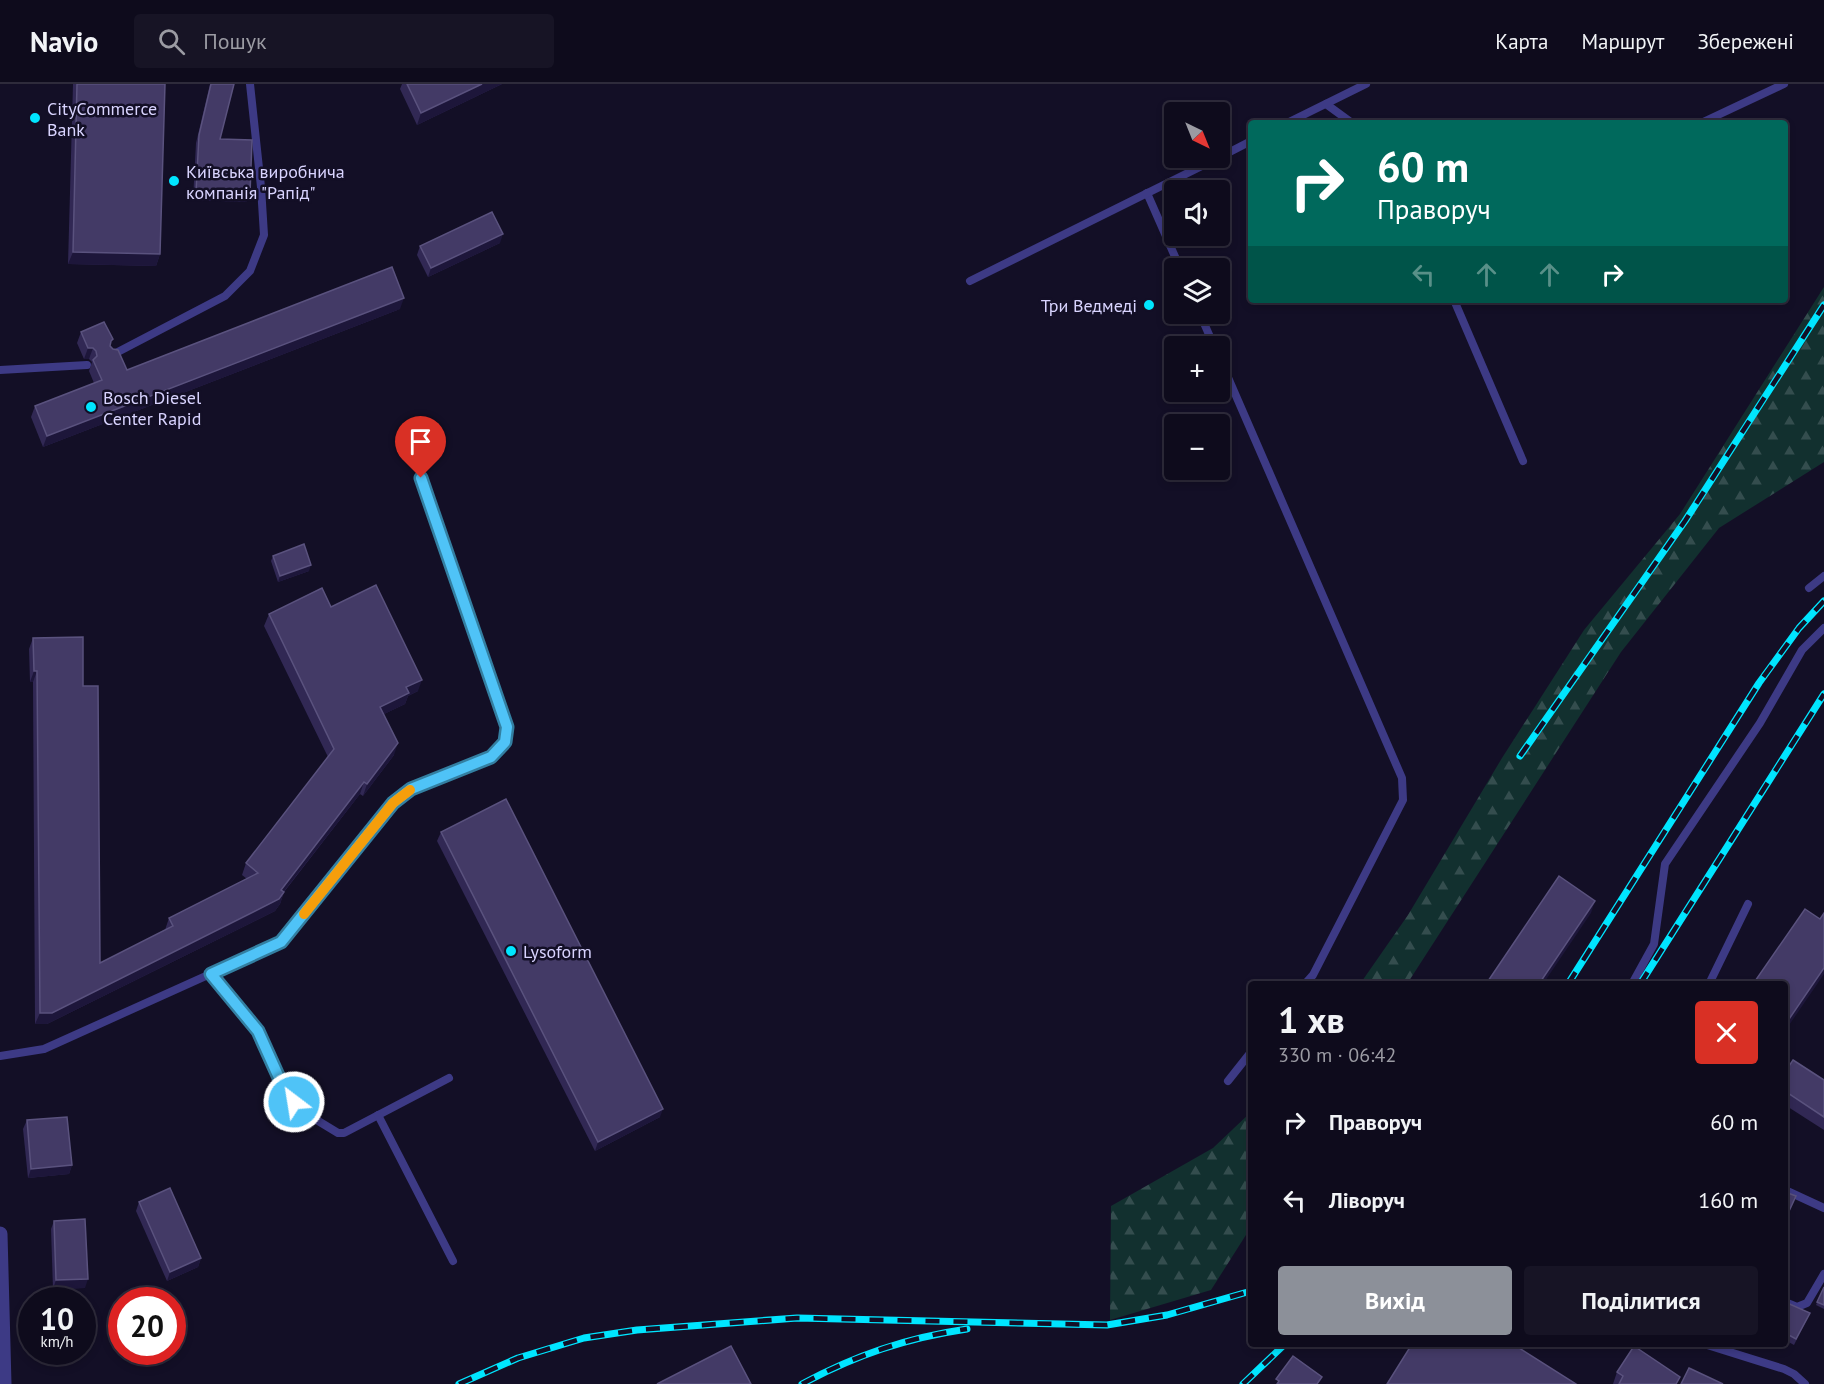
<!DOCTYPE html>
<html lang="uk">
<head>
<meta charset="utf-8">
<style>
	:root { --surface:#0e0b1c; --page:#171425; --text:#f1f3f6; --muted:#9b9ba3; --line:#2e2b3b; --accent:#8c9099 }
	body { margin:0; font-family:"PT Sans",sans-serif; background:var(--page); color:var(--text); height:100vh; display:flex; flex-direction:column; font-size:22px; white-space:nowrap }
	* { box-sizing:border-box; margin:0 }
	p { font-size:20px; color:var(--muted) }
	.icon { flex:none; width:33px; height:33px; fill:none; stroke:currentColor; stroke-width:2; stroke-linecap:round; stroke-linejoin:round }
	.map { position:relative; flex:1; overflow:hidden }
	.panel { position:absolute; left:1248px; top:897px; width:540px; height:366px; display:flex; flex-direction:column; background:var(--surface); border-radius:6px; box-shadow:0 3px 9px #0003,0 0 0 2px var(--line) }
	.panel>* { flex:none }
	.hud { position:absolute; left:1248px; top:36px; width:540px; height:183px; border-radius:6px; box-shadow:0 3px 9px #0003,0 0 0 2px var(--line); background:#00695c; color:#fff; overflow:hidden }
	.needle { width:39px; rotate:137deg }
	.controls { position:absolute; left:1164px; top:18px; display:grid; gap:12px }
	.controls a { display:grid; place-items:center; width:66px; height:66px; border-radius:6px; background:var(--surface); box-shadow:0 3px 9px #0003,0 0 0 2px var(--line); font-size:30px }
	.speed { position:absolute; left:18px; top:1203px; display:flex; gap:12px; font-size:30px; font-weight:700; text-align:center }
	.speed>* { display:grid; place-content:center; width:78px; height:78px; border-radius:50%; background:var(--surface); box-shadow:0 3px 9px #0003,0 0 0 2px var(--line); line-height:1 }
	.speed small { font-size:15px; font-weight:400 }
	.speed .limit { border:9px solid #d22; background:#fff; color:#111 }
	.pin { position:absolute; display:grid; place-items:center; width:51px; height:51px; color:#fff; margin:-62px -26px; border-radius:50% 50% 50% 0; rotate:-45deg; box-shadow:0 0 6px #0007 }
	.pin .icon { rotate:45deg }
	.me { position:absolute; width:66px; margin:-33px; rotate:329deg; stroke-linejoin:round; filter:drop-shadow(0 0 4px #0008) }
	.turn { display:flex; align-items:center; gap:21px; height:126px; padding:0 30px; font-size:27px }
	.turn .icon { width:78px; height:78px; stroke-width:2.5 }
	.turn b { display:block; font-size:42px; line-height:51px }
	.lanes { display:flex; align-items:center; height:57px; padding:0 30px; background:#0003; justify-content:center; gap:30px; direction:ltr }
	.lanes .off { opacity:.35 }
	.round { display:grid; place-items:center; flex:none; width:63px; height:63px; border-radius:6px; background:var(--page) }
	.head { display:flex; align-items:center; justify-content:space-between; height:102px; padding:0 30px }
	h1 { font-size:36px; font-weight:700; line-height:45px }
	.action { display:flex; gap:12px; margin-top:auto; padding:12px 30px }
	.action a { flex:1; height:69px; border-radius:6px; background:var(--accent); color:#fff; font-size:24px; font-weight:700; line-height:69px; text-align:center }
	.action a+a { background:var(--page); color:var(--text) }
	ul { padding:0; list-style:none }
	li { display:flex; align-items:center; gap:18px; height:78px; padding:0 30px }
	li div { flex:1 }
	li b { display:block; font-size:22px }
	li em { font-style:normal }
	header { display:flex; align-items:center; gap:36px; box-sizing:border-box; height:84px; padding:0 30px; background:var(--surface); border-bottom:2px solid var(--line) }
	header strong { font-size:28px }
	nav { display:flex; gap:33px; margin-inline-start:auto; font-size:21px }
	.search { width:420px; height:54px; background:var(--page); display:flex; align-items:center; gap:15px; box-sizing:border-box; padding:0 21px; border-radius:6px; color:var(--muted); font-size:22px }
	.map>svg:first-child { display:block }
	.forest { fill:url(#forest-firs) }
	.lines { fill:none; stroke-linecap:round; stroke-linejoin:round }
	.service { stroke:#3d3a85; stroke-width:8 }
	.minor { stroke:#3d3a85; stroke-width:15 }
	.rail-casing { stroke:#00e5ff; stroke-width:7 }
	.rail { stroke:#130f26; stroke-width:4.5; stroke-dasharray:14; stroke-linecap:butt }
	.wall { fill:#312854 }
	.shaded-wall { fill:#1d163a }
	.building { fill:#433a66; stroke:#5a527e; stroke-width:1.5 }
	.route-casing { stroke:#337fa1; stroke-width:15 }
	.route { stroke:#4fc3f7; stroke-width:10 }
	.slow { stroke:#f59e0b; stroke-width:10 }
	.poi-dot { fill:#00e5ff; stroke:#130f26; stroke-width:2 }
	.labels { text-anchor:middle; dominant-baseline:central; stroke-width:5; stroke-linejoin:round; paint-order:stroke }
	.poi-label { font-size:18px; fill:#d9d4ff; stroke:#130f26; text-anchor:start }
</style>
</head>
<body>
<header>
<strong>Navio</strong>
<div class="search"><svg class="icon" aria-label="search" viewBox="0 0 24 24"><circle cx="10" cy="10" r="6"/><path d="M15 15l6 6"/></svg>Пошук</div>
<nav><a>Карта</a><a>Маршрут</a><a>Збережені</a></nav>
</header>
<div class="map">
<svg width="1824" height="1300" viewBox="0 0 1824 1300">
	<defs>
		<pattern id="forest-firs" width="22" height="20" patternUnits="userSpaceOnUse" patternTransform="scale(1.5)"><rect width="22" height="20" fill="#12302f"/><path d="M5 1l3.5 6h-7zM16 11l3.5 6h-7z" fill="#344d4e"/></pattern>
	</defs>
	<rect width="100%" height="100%" fill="#130f26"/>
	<g class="forest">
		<polygon points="1824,203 1824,378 1719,444 1621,568 1407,900 1360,900 1408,831 1502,674 1584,546 1680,430"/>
		<polygon points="1251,1028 1251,1143 1211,1206 1110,1236 1111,1122 1213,1064"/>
	</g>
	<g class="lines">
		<g class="service">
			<polyline points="1326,20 1352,39"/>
			<polyline points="1287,39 1366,0"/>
			<polyline points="1701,39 1784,0"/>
			<polyline points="1220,73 1251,57"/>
			<polyline points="1147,109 1180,184"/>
			<polyline points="970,197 1218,74"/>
			<polyline points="1454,216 1523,377"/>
			<polyline points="1200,230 1214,262"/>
			<polyline points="112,271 225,212 250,187 264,151 261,103 250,0"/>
			<polyline points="1220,275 1402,694 1403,716 1313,891 1305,900"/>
			<polyline points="0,286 87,281"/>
			<polyline points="1809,504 1824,492"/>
			<polyline points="211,890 258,947 285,1007 310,1032 338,1049 344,1049 449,994"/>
			<polyline points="1632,900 1654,860 1665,780 1760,639 1802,566 1824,544"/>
			<polyline points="1709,900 1748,820"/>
			<polyline points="0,972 44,965 281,858 393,719 411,705 491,673 505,658 507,643 421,394"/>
			<polyline points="1228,997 1251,968"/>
			<polyline points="378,1031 453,1177"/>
			<polyline points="1785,1106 1824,1124"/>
			<polyline points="1785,1218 1797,1223 1807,1219 1824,1190"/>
			<polyline points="1704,1260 1784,1285 1794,1290 1805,1300"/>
		</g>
		<polyline class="minor" points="0,1150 4,1300"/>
		<defs>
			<g id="rail">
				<polyline points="1520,672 1685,437 1824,221"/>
				<polyline points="1568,900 1759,599 1799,544 1824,517"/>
				<polyline points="1640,900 1824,610"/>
				<polyline points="459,1300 518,1274 584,1254 637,1246 797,1234 1107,1241 1167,1231 1251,1207"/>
				<path d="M802,1300c54,-29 104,-46 165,-55"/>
				<polyline points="1243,1300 1285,1260"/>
			</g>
		</defs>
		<use href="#rail" class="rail-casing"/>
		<use href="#rail" class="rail"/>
	</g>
	<g class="wall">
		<polygon points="73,0 165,0 160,170 156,182 68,180"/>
		<polygon points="210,0 234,0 220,55 247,118 193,116 196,59"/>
		<polygon points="402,0 502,0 417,41 400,5"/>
		<polygon points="500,159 428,193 417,171 420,162"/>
		<polygon points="400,225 43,363 31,333 35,322 94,299 89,287 92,278 89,275 84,275 77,259 81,248 111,262 127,286"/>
		<polygon points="273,472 309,487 278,498 271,477"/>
		<polygon points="331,523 418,607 408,612 405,620 384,630 394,671 363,712 360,710 284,808 280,820 275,827 47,940 35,940 33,598 30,598 29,565 33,554 83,602 100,879 165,846 169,834 247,795 242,791 246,779 328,673 264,542 269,530"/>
		<polygon points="441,748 660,1033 595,1067 437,757"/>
		<polygon points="1785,988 1824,996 1824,1046 1785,1021"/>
		<polygon points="27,1036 72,1081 69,1090 28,1094 23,1045"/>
		<polygon points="139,1118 201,1174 198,1183 167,1197 136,1127"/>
		<polygon points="54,1137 85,1204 53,1205 51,1145"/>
		<polygon points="1824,1203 1824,1225 1816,1221"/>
		<polygon points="1785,1218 1810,1229 1794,1261 1785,1256"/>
		<polygon points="1617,1288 1678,1300 1613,1300"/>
	</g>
	<g class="shaded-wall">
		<polygon points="482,0 502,0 417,41 421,29"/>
		<polygon points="196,108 250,110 247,118 193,116"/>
		<polygon points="503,150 500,159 428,193 431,184"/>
		<polygon points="73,168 160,170 156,182 68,180"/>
		<polygon points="404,214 400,225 43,363 47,352"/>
		<polygon points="88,264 93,264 89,275 84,275"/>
		<polygon points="311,481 309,487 278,498 280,492"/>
		<polygon points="34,587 37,587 33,598 30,598"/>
		<polygon points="422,596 418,607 408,612 405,620 376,634 380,623 406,603"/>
		<polygon points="398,659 394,671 363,712 367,700"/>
		<polygon points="364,698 360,710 278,815 284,808 280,820 275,827 47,940 35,940 40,929 281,806"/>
		<polygon points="1595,817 1591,829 1543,900 1539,900"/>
		<polygon points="1824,884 1824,890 1785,947 1785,941"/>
		<polygon points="663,1025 660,1033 595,1067 598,1058"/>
		<polygon points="72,1081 69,1090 28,1094 31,1085"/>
		<polygon points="201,1174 198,1183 167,1197 170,1188"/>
		<polygon points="88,1195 85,1204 53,1205 56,1196"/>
	</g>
	<g class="building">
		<polygon points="77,0 165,0 160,170 73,168"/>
		<polygon points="211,0 234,0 220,55 252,56 250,110 196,108 199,51"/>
		<polygon points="407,0 482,0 421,29"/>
		<polygon points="492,128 503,150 431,184 420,162"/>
		<polygon points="392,183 404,214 47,352 35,322 102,296 93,276 97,272 96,267 93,264 88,264 81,248 104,238 113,255 111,257 110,262 113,265 118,266 127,286"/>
		<polygon points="304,460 311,481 280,492 273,472"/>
		<polygon points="376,501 422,596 406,603 409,609 380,623 398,659 367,700 364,698 281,806 284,808 279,815 52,929 40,929 37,587 34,587 33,554 83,553 83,602 98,602 100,879 173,842 169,834 258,789 246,779 334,665 269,530 322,504 331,523"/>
		<polygon points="506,715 663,1025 598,1058 441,748"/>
		<polygon points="1559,792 1595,817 1539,900 1486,900"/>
		<polygon points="1805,825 1820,835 1824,829 1824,884 1785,941 1785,900 1753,900"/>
		<polygon points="1793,976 1824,996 1824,1033 1785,1007 1785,988"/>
		<polygon points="67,1033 72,1081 31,1085 27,1036"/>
		<polygon points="170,1104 201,1174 170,1188 139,1118"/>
		<polygon points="1785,1108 1796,1112 1785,1136"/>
		<polygon points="85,1135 88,1195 56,1196 54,1137"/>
		<polygon points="1824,1203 1824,1221 1817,1218"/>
		<polygon points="1785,1218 1810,1229 1796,1255 1785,1249"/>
		<polygon points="1412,1260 1520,1260 1519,1264 1576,1300 1387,1300"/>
		<polygon points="731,1262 751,1300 657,1300"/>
		<polygon points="1634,1262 1680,1293 1676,1300 1619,1300 1623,1292 1617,1288"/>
		<polygon points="1293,1272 1322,1293 1317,1300 1277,1300 1279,1297 1276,1295"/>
		<polygon points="1689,1284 1723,1300 1681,1300"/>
	</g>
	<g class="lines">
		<defs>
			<polyline id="route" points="294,1018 285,1007 258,947 211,890 281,858 393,719 411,705 491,673 505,658 507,643 421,394"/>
		</defs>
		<use href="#route" class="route-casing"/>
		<use href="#route" class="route"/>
		<polyline class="slow" points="304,830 393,719 410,706"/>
	</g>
	<g class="poi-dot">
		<circle cx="35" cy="34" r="6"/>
		<circle cx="174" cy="97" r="6"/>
		<circle cx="1149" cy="221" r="6"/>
		<circle cx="91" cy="323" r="6"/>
		<circle cx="511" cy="867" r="6"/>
	</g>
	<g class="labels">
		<g class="poi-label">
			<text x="47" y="24">CityCommerce<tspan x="47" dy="21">Bank</tspan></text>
			<text x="186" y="87">Київська виробнича<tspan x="186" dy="21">компанія "Рапід"</tspan></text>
			<text x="1137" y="221" text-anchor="end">Три Ведмеді</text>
			<text x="103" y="313">Bosch Diesel<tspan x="103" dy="21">Center Rapid</tspan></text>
			<text x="523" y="867">Lysoform</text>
		</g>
	</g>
</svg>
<div class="controls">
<a><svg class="needle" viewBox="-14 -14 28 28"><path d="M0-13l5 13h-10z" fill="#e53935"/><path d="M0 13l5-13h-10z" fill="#9b9ba3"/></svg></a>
<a><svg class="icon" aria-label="sound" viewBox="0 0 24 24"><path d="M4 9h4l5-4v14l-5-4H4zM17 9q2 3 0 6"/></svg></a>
<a><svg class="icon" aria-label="layers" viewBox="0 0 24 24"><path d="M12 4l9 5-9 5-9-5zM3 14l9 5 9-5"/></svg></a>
<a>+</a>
<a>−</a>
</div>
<div class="speed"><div>10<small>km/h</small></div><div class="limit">20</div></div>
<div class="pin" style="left:421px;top:394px;background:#d93025"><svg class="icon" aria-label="arrive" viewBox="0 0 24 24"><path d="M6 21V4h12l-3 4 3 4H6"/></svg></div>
<svg class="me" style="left:294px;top:1018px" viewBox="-20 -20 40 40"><circle r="17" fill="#4fc3f7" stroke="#fff" stroke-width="3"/><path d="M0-11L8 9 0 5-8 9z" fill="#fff"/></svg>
<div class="hud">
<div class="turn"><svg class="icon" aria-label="right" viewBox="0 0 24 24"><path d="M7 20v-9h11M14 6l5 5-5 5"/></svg><div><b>60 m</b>Праворуч</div></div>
<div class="lanes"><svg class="icon off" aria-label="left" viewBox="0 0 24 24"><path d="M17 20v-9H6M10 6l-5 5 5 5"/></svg><svg class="icon off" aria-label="ahead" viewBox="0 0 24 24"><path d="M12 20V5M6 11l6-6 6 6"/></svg><svg class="icon off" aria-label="ahead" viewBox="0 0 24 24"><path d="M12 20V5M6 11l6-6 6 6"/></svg><svg class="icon" aria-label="right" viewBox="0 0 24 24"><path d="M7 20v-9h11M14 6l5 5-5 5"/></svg></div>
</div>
<section class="panel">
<div class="head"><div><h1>1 хв</h1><p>330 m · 06:42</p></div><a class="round" style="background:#d93025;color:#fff"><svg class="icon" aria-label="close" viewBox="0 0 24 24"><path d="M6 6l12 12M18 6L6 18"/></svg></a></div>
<ul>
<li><svg class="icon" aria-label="right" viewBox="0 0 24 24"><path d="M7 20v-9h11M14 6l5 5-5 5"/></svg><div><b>Праворуч</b></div><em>60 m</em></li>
<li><svg class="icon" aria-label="left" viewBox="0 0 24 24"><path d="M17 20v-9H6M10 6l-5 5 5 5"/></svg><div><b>Ліворуч</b></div><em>160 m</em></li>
</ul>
<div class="action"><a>Вихід</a><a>Поділитися</a></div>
</section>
</div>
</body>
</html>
